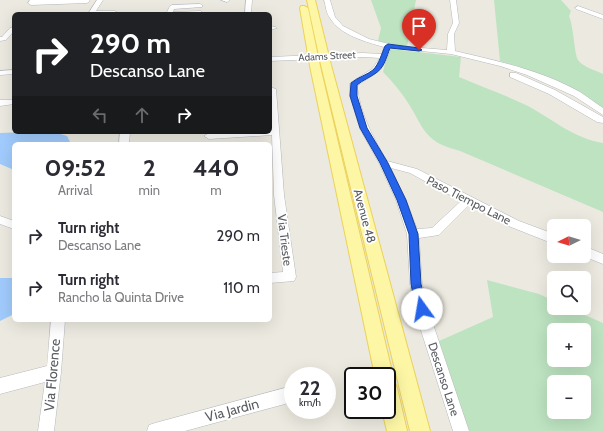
<!DOCTYPE html>
<html lang="en">
<head>
<meta charset="utf-8">
<style>
	:root { --surface:#fff; --page:#f2f2f3; --text:#2b2b33; --muted:#7c7c81 }
	body { margin:0; font-family:Cabin,sans-serif; background:var(--page); color:var(--text); height:100vh; display:flex; flex-direction:column; font-size:15px; white-space:nowrap }
	* { box-sizing:border-box; margin:0 }
	p { font-size:13px; color:var(--muted) }
	.icon { flex:none; width:22px; height:22px; fill:none; stroke:currentColor; stroke-width:2; stroke-linecap:round; stroke-linejoin:round }
	.map { position:relative; flex:1; overflow:hidden }
	.details { position:absolute; left:12px; top:142px; width:260px; height:180px; display:flex; flex-direction:column; background:var(--surface); border-radius:6px; box-shadow:0 4px 16px #0002 }
	.details>* { flex:none }
	.guide { position:absolute; left:12px; top:12px; width:260px; height:122px; border-radius:6px; box-shadow:0 4px 16px #0002; background:#202124; color:#fff; overflow:hidden }
	.needle { width:26px; rotate:265deg }
	.controls { position:absolute; left:547px; top:219px; display:grid; gap:8px }
	.controls a { display:grid; place-items:center; width:44px; height:44px; border-radius:6px; background:var(--surface); box-shadow:0 4px 16px #0002; font-size:20px }
	.speed { position:absolute; left:284px; top:367px; display:flex; gap:8px; font-size:20px; font-weight:700; text-align:center }
	.speed>* { display:grid; place-content:center; width:52px; height:52px; border-radius:50%; background:var(--surface); box-shadow:0 4px 16px #0002; line-height:1 }
	.speed small { font-size:10px; font-weight:400 }
	.speed .limit { border:2px solid #111; border-radius:6px; background:#fff; color:#111 }
	.pin { position:absolute; display:grid; place-items:center; width:34px; height:34px; color:#fff; margin:-41px -17px; border-radius:50% 50% 50% 0; rotate:-45deg; box-shadow:0 0 4px #0007 }
	.pin .icon { rotate:45deg }
	.me { position:absolute; width:44px; margin:-22px; rotate:347deg; stroke-linejoin:round; filter:drop-shadow(0 0 3px #0008) }
	.turn { display:flex; align-items:center; gap:14px; height:84px; padding:0 12px; font-size:18px }
	.turn .icon { width:52px; height:52px; stroke-width:2.5 }
	.turn b { display:block; font-size:28px; line-height:34px }
	.lanes { display:flex; align-items:center; height:38px; padding:0 12px; background:#0003; justify-content:center; gap:20px; direction:ltr }
	.lanes .off { opacity:.35 }
	.eta { display:flex; justify-content:space-evenly; align-items:center; height:68px; text-align:center }
	.eta b { font-size:24px; font-weight:700; line-height:28px }
	ul { padding:0; list-style:none }
	li { display:flex; align-items:center; gap:12px; height:52px; padding:0 12px }
	li div { flex:1 }
	li b { display:block; font-size:15px }
	li em { font-style:normal }
	.map>svg:first-child { display:block }
	.green { fill:#bde3c1; fill-rule:evenodd }
	.water { fill:#a0cbfc }
	.lines { fill:none; stroke-linecap:round; stroke-linejoin:round }
	.minor-casing { stroke:#b6b8bd; stroke-width:1 }
	.major-casing { stroke:#ecd159; stroke-width:2 }
	.minor { fill:#fff; fill-rule:evenodd }
	.major { fill:#fcf6a5; fill-rule:evenodd }
	.route { fill:#2563eb; stroke:#184099 }
	.labels { text-anchor:middle; dominant-baseline:central; stroke-width:3.5; stroke-linejoin:round; paint-order:stroke }
	.far-street-label { font-size:10px; fill:#595c61; stroke:#fff }
	.street-label { font-size:12px; fill:#595c61; stroke:#fff }
	.near-street-label { font-size:14px; fill:#595c61; stroke:#fff }
</style>
</head>
<body>
<div class="map">
<svg width="603" height="431" viewBox="0 0 603 431">
	<rect width="100%" height="100%" fill="#eceae0"/>
	<g class="green">
		<polygon points="371,0 416,0 407,47 378,41 381,28"/>
		<path d="M494,0h67l10,11 -2,5c5,12 5,36 9,44 5,7 17,10 25,14v34c-33,-20 -65,-36 -103,-47z"/>
		<path d="M391,49l70,8 -2,20c23,10 47,18 69,29 24,13 47,33 75,37v69l-143,-61c-6,-2 -14,-4 -20,-7 -17,-9 -21,-24 -30,-38 -8,-13 -17,-24 -27,-34l5,-21z"/>
		<path d="M487,280l52,14 15,7v7h15l34,15v108h-134l-30,-90 54,-24zM554,330h30v30h-30zM554,382h30v30h-30z"/>
	</g>
	<g class="water">
		<polygon points="26,132 54,132 67,136 71,144 14,144 14,170 0,164 0,133"/>
		<polygon points="0,278 14,278 14,314 0,321"/>
	</g>
	<g class="lines">
		<defs>
			<g id="minor">
				<polygon points="30,0 89,0 90,1 87,3 31,5 28,3"/>
				<polygon points="97,0 103,0 96,11 115,11 118,13 88,14"/>
				<polygon points="221,0 230,0 227,2"/>
				<polygon points="246,0 252,0 251,14 245,14"/>
				<path d="M324,0h6l5,17 8,9 26,13 28,7 50,4 1,-16 5,-11 -3,-23h6l3,23 -5,11 1,17c42,10 86,19 125,41 8,5 15,11 23,16v7l-29,-19 -47,-21 -27,-9 -49,-12 -60,-6c-9,26 -14,23 -34,38 3,28 16,51 30,75l30,8 102,52 35,13v10l-43,-17 -42,-22 -30,30 -20,3 3,46 10,37 37,110h-16l-35,-110 -8,-37 -3,-50 -11,-34 -17,-37 -19,-34 -10,-33v-13l22,-14 8,-11 -17,-1 -93,4v-4l93,-4 19,1 2,-7c-18,-5 -44,-12 -54,-29 -4,-5 -4,-12 -6,-18zM391,168l19,5 51,28 -29,27 -15,1 -11,-29z"/>
				<polygon points="200,4 202,5 202,7 174,9 173,12 201,11 201,13 199,14 168,14 167,12 170,6 172,5"/>
				<polygon points="578,6 603,15 603,19 576,9 575,8"/>
				<polygon points="270,26 276,27 277,28 270,30"/>
				<polygon points="14,27 14,31 6,40 0,41 0,37 2,37 10,28"/>
				<polygon points="14,70 14,74 0,75 0,71"/>
				<polygon points="510,73 516,73 555,90 603,117 603,123 597,122 549,94 510,77"/>
				<polygon points="270,87 276,89 284,195 296,277 294,281 270,283 270,273 283,272 274,195 272,135 209,139 204,136 209,133 270,132 271,129"/>
				<polygon points="0,100 14,100 14,104 0,106"/>
				<polygon points="120,132 130,132 129,144 119,144"/>
				<polygon points="0,216 14,221 14,229 0,224"/>
				<polygon points="584,246 603,254 603,264 583,256"/>
				<polygon points="51,320 65,320 61,372 54,431 38,431 45,382 0,394 0,378 47,366"/>
				<polygon points="285,388 290,391 293,396 290,401 285,404 185,431 147,431 149,425 155,423"/>
			</g>
			<g id="major">
				<polygon points="307,0 315,0 331,65 430,431 410,431 321,65"/>
				<polygon points="301,6 304,6 308,8 320,66 393,376 392,380 394,381 397,388 407,431 387,431 382,410 387,410 387,376 375,376 310,66 300,8"/>
			</g>
		</defs>
		<use href="#minor" class="minor-casing"/>
		<use href="#major" class="major-casing"/>
		<use href="#minor" class="minor"/>
		<use href="#major" class="major"/>
	</g>
	<path class="route" d="M388,44l31,4 3,2 -3,1 -29,-3c-3,8 -6,20 -14,25 -7,5 -13,7 -19,12v11l10,32 21,35 18,37 12,34 3,50 6,25 -1,3 -4,2 -4,-2 -2,-3 -5,-25 -2,-50 -12,-34 -17,-37 -20,-35 -10,-32 1,-13c7,-6 16,-8 22,-13 6,-6 9,-17 12,-24z"/>
	<g class="labels">
		<g class="far-street-label">
			<text transform="translate(327 56) rotate(-3)">Adams Street</text>
		</g>
		<g class="street-label">
			<text transform="translate(469 200) rotate(27)">Paso Tiempo Lane</text>
			<text transform="translate(365 216) rotate(75)">Avenue 48</text>
			<text transform="translate(285 240) rotate(83)">Via Trieste</text>
			<text transform="translate(444 379) rotate(72)">Descanso Lane</text>
		</g>
		<g class="near-street-label">
			<text transform="translate(52 375) rotate(-85)">Via Florence</text>
			<text transform="translate(232 410) rotate(-15)">Via Jardin</text>
		</g>
	</g>
</svg>
<div class="controls">
<a><svg class="needle" viewBox="-14 -14 28 28"><path d="M0-13l5 13h-10z" fill="#e53935"/><path d="M0 13l5-13h-10z" fill="#7c7c81"/></svg></a>
<a><svg class="icon" aria-label="search" viewBox="0 0 24 24"><circle cx="10" cy="10" r="6"/><path d="M15 15l6 6"/></svg></a>
<a>+</a>
<a>−</a>
</div>
<div class="speed"><div>22<small>km/h</small></div><div class="limit">30</div></div>
<div class="pin" style="left:419px;top:50px;background:#d93025"><svg class="icon" aria-label="arrive" viewBox="0 0 24 24"><path d="M6 21V4h12l-3 4 3 4H6"/></svg></div>
<svg class="me" style="left:422px;top:309px" viewBox="-20 -20 40 40"><circle r="19" fill="#fff"/><path d="M0-13L10 11 0 6-10 11z" fill="#2563eb"/></svg>
<div class="guide">
<div class="turn"><svg class="icon" aria-label="right" viewBox="0 0 24 24"><path d="M7 20v-9h11M14 6l5 5-5 5"/></svg><div><b>290 m</b>Descanso Lane</div></div>
<div class="lanes"><svg class="icon off" aria-label="left" viewBox="0 0 24 24"><path d="M17 20v-9H6M10 6l-5 5 5 5"/></svg><svg class="icon off" aria-label="ahead" viewBox="0 0 24 24"><path d="M12 20V5M6 11l6-6 6 6"/></svg><svg class="icon" aria-label="right" viewBox="0 0 24 24"><path d="M7 20v-9h11M14 6l5 5-5 5"/></svg></div>
</div>
<section class="details">
<div class="eta">
<div><b>09:52</b><p>Arrival</p></div>
<div><b>2</b><p>min</p></div>
<div><b>440</b><p>m</p></div>
</div>
<ul>
<li><svg class="icon" aria-label="right" viewBox="0 0 24 24"><path d="M7 20v-9h11M14 6l5 5-5 5"/></svg><div><b>Turn right</b><p>Descanso Lane</p></div><em>290 m</em></li>
<li><svg class="icon" aria-label="right" viewBox="0 0 24 24"><path d="M7 20v-9h11M14 6l5 5-5 5"/></svg><div><b>Turn right</b><p>Rancho la Quinta Drive</p></div><em>110 m</em></li>
</ul>
</section>
</div>
</body>
</html>
